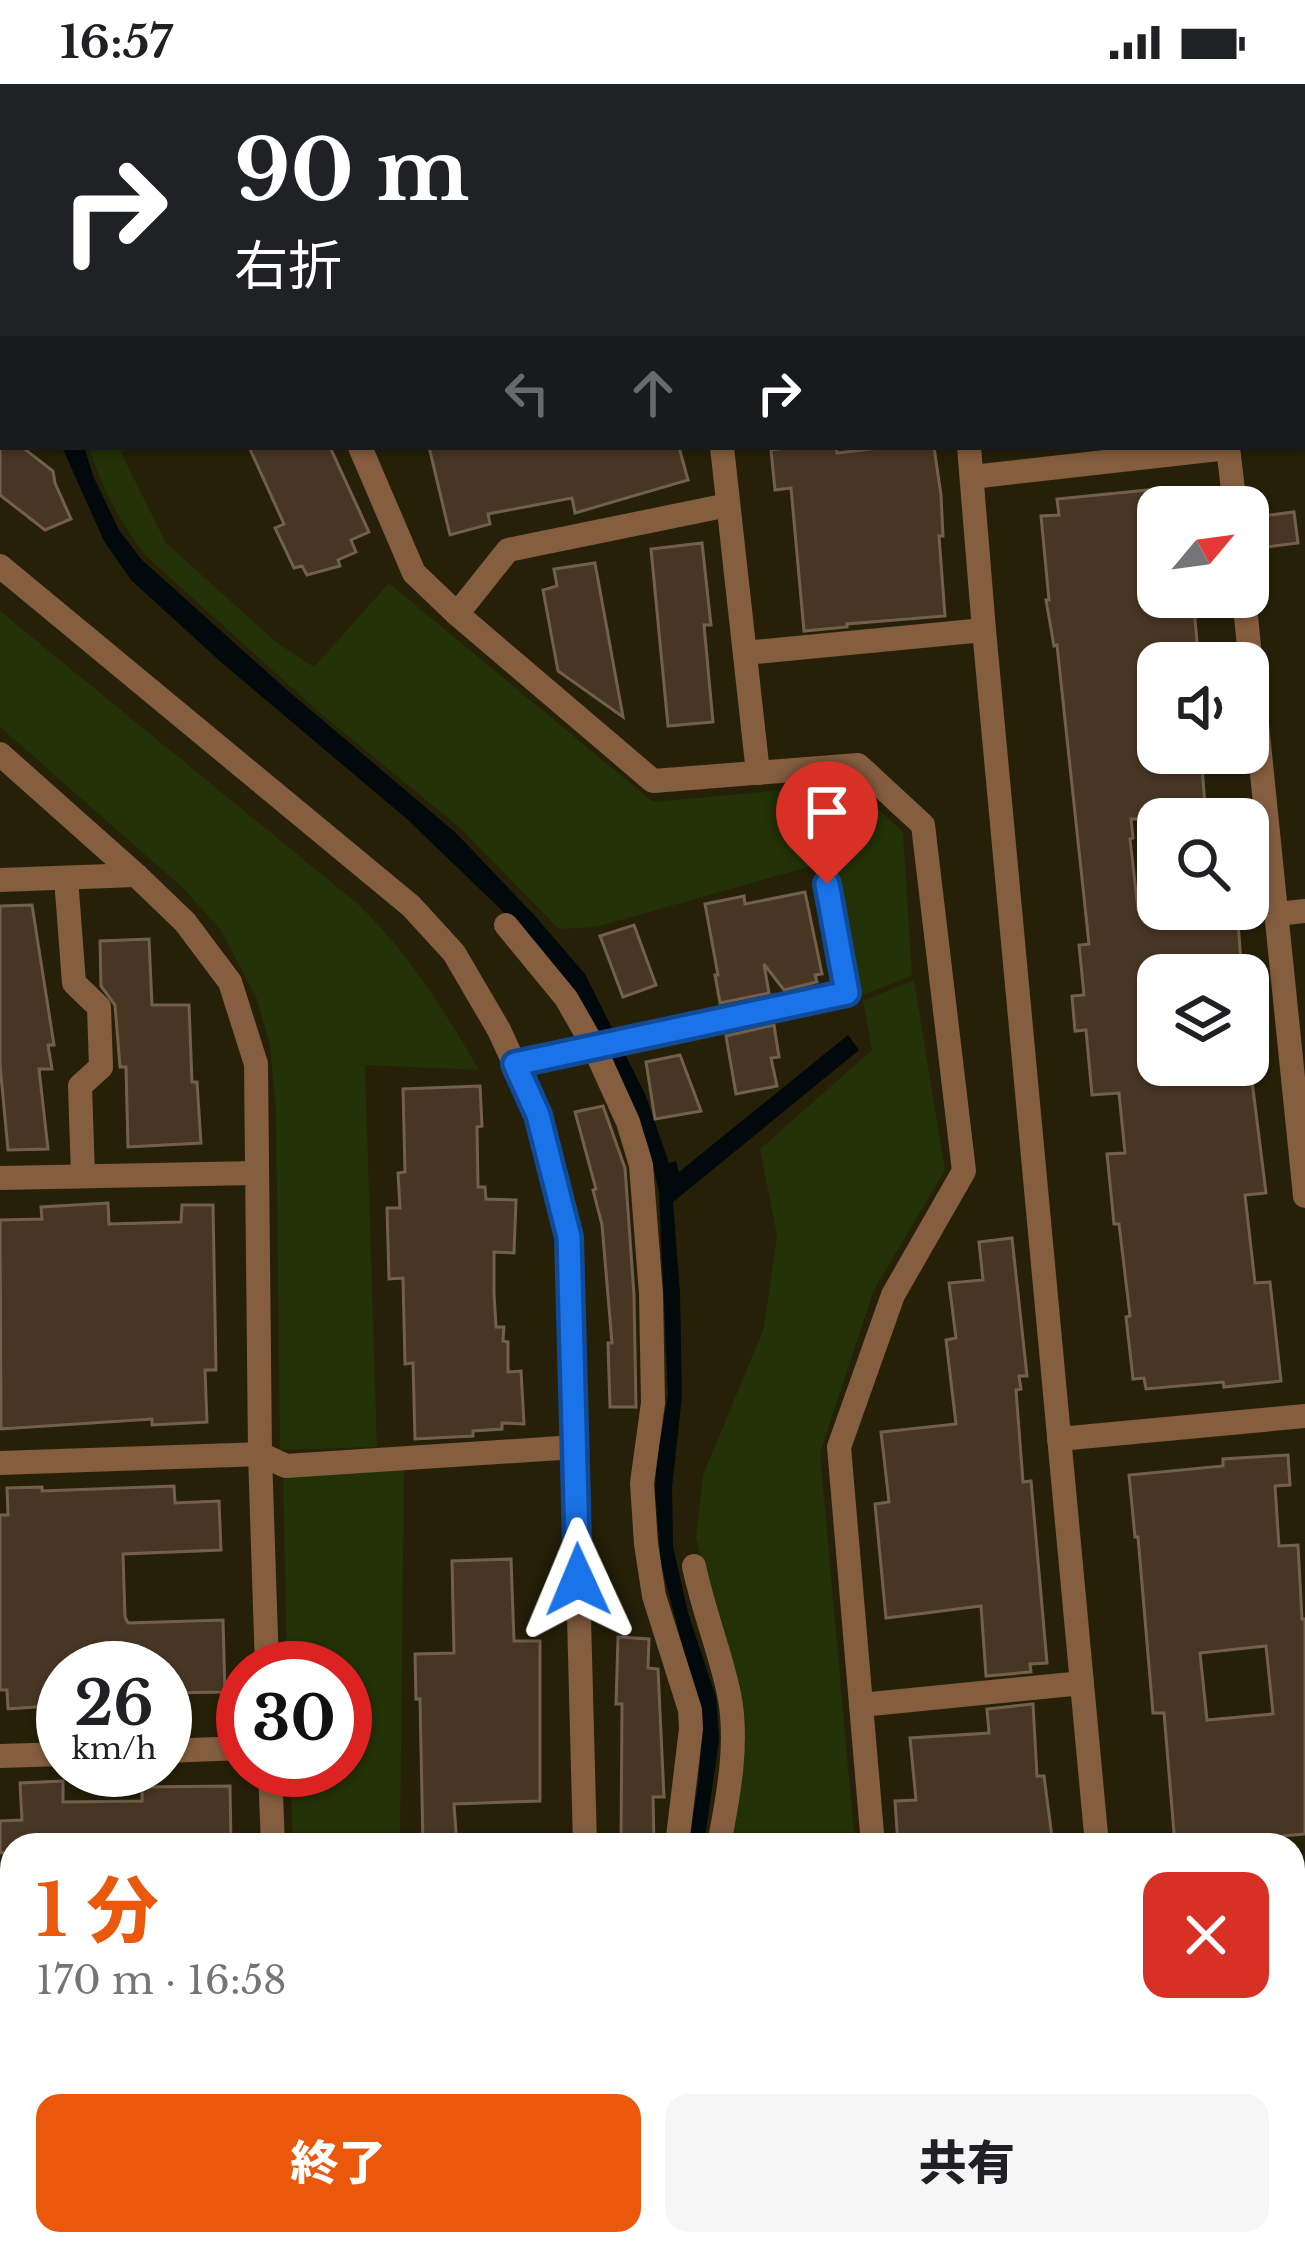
<!DOCTYPE html>
<html lang="ja">
<head>
<meta charset="utf-8">
<style>
	:root { --surface:#fff; --page:#f6f6f6; --text:#202124; --muted:#757577; --accent:#ea580c }
	body { margin:0; font-family:"Libre Baskerville","Noto Sans JP",serif; background:var(--page); color:var(--text); height:100vh; display:flex; flex-direction:column; font-size:45px; white-space:nowrap }
	* { box-sizing:border-box; margin:0 }
	p { font-size:39px; color:var(--muted) }
	.icon { flex:none; width:66px; height:66px; fill:none; stroke:currentColor; stroke-width:2; stroke-linecap:round; stroke-linejoin:round }
	.map { position:relative; flex:1; overflow:hidden }
	.panel { position:absolute; left:0px; top:1749px; width:1305px; height:423px; display:flex; flex-direction:column; background:var(--surface); border-radius:36px 36px 0 0; box-shadow:0 3px 9px #0004 }
	.panel>* { flex:none }
	.top-card { position:absolute; left:0px; top:0px; width:1305px; height:366px; box-shadow:0 3px 9px #0004; background:#202124; color:#fff; overflow:hidden }
	.needle { width:78px; rotate:61deg }
	.tools { position:absolute; left:1137px; top:402px; display:grid; gap:24px }
	.tools a { display:grid; place-items:center; width:132px; height:132px; border-radius:24px; background:var(--surface); box-shadow:0 3px 9px #0004; font-size:60px }
	.speed { position:absolute; left:36px; top:1557px; display:flex; gap:24px; font-size:60px; font-weight:700; text-align:center }
	.speed>* { display:grid; place-content:center; width:156px; height:156px; border-radius:50%; background:var(--surface); box-shadow:0 3px 9px #0004; line-height:1 }
	.speed small { font-size:30px; font-weight:400 }
	.speed .limit { border:18px solid #d22; background:#fff; color:#111 }
	.pin { position:absolute; display:grid; place-items:center; width:102px; height:102px; color:#fff; margin:-123px -51px; border-radius:50% 50% 50% 0; rotate:-45deg; box-shadow:0 0 12px #0007 }
	.pin .icon { rotate:45deg }
	.me { position:absolute; width:132px; margin:-66px; rotate:359deg; stroke-linejoin:round; filter:drop-shadow(0 0 9px #0008) }
	.turn { display:flex; align-items:center; gap:42px; height:252px; padding:0 36px; font-size:54px }
	.turn .icon { width:156px; height:156px; stroke-width:2.5 }
	.turn b { display:block; font-size:84px; line-height:102px }
	.lanes { display:flex; align-items:center; height:114px; padding:0 36px; background:#0003; justify-content:center; gap:60px; direction:ltr }
	.lanes .off { opacity:.35 }
	.round { display:grid; place-items:center; flex:none; width:126px; height:126px; border-radius:24px; background:var(--page) }
	.overview { display:flex; align-items:center; justify-content:space-between; height:204px; padding:0 36px }
	h1 { font-size:72px; font-weight:800; line-height:90px; color:var(--accent) }
	.cta { display:flex; gap:24px; margin-top:auto; padding:24px 36px }
	.cta a { flex:1; height:138px; border-radius:24px; background:var(--accent); color:#fff; font-size:48px; font-weight:800; line-height:138px; text-align:center }
	.cta a+a { background:var(--page); color:var(--text) }
	.status { display:flex; justify-content:space-between; align-items:center; height:84px; padding:0 60px; background:var(--surface); direction:ltr }
	.status svg { height:33px; fill:currentColor }
	.map>svg:first-child { display:block }
	.green { fill:#223106 }
	.water { fill:#01090c }
	.building { fill:#483624; stroke:#73604c; stroke-width:3; fill-rule:evenodd }
	.lines { fill:none; stroke-linecap:round; stroke-linejoin:round }
	.minor { stroke:#855e3f; stroke-width:24 }
	.tertiary { stroke:#855e3f; stroke-width:24 }
	.route-casing { stroke:#114b97; stroke-width:30 }
	.route { stroke:#1a73e8; stroke-width:21 }
</style>
</head>
<body>
<div class="status"><b>16:57</b><svg viewBox="0 0 49 12"><path d="M0 12V9h3v3zM5 12V6h3v6zM10 12V3h3v9zM15 12V0h3v12zM26 1h20v11H26zM47 4h2v5h-2z"/></svg></div>
<div class="map">
<svg width="1305" height="2171" viewBox="0 0 1305 2171">
	<rect width="100%" height="100%" fill="#262008"/>
	<g class="green">
		<path d="M89,363h41l-9,6 45,90 110,99 38,25 75,-84 264,219 184,-17 21,6 45,41 9,144 -50,19 -27,-113 -13,-19 -226,64 -37,2 -100,-102 -138,-113 -175,-158c-26,-34 -45,-68 -57,-109z"/>
		<path d="M0,527l358,293c52,51 84,103 121,166l-114,-5 12,382 -97,3 -4,-339 -6,-65 -13,-47 -37,-70 -38,-42 -182,-160z"/>
		<polygon points="914,896 945,1086 874,1206 820,1369 855,1761 732,1761 745,1656 743,1630 696,1454 703,1391 764,1244 777,1152 760,1065 872,966 863,917"/>
		<polygon points="404,1384 400,1761 293,1761 290,1686 345,1686 345,1584 287,1584 283,1390"/>
		<rect x="306" y="2160" width="102" height="11"/>
		<polygon points="746,2160 889,2160 890,2171 747,2171"/>
	</g>
	<polygon class="water" points="62,363 84,363 94,394 119,446 142,476 287,606 456,749 535,832 585,890 645,1010 669,1079 676,1077 679,1088 848,951 859,966 673,1118 680,1209 682,1312 672,1403 673,1462 688,1529 716,1613 719,1656 704,1761 688,1761 698,1701 703,1640 661,1480 655,1407 657,1374 668,1310 659,1108 648,1060 614,985 519,843 407,735 222,579 131,496 104,457"/>
	<g class="building">
		<polygon points="0,363 22,363 53,387 55,399 71,435 45,446 0,411"/>
		<polygon points="249,363 330,363 369,448 351,456 356,468 338,476 340,482 307,491 302,482 294,484 275,444 284,440"/>
		<polygon points="429,363 679,363 688,396 575,429 572,414 488,430 490,440 450,451"/>
		<polygon points="779,363 836,363 837,369 887,363 934,363 941,411 943,452 939,452 945,532 847,540 847,543 804,547 791,404 775,406 771,366 779,365"/>
		<polygon points="1158,405 1158,513 1193,513 1199,579 1158,579 1158,669 1201,669 1206,735 1131,735 1133,754 1130,755 1138,825 1237,825 1242,891 1149,891 1158,981 1250,981 1266,1109 1245,1111 1255,1199 1270,1198 1281,1297 1224,1303 1223,1298 1146,1305 1144,1294 1133,1295 1126,1233 1130,1232 1119,1140 1114,1140 1107,1070 1125,1069 1119,1009 1092,1011 1086,946 1075,947 1072,912 1084,911 1079,861 1089,860 1057,561 1054,562 1046,516 1049,516 1041,432 1059,431 1057,415"/>
		<polygon points="1294,428 1298,459 1265,463 1261,432"/>
		<polygon points="702,459 711,541 704,541 713,638 668,642 651,465"/>
		<polygon points="595,479 623,633 558,587 543,506 557,502 554,485"/>
		<polygon points="805,808 822,890 815,891 817,898 784,906 764,880 769,909 720,919 715,891 718,891 705,820 744,812 745,820"/>
		<polygon points="32,821 54,961 48,961 52,985 39,985 48,1065 8,1066 0,981 0,822"/>
		<polygon points="634,841 656,901 623,913 600,852"/>
		<polygon points="149,855 152,921 189,921 192,998 197,998 201,1059 128,1063 126,983 120,983 115,921 101,902 100,857"/>
		<polygon points="774,941 779,973 771,974 777,1002 736,1010 726,952"/>
		<polygon points="680,971 701,1027 655,1035 646,978"/>
		<polygon points="480,1002 482,1042 477,1043 478,1103 485,1103 486,1115 516,1116 514,1169 494,1168 494,1209 496,1243 504,1243 503,1257 508,1258 508,1288 521,1287 524,1340 502,1339 502,1345 473,1347 473,1352 415,1355 413,1279 405,1280 403,1194 389,1195 387,1124 400,1124 398,1089 405,1088 403,1005"/>
		<polygon points="603,1022 625,1084 634,1211 636,1323 610,1323 608,1259 612,1259 602,1141 593,1106 596,1105 575,1028"/>
		<polygon points="108,1119 109,1140 181,1138 182,1121 213,1121 216,1286 205,1286 207,1338 152,1341 152,1335 1,1345 0,1136 42,1135 41,1123"/>
		<polygon points="1012,1154 1027,1292 1019,1292 1021,1305 1016,1306 1023,1398 1031,1397 1047,1579 1030,1580 1031,1588 986,1592 981,1522 886,1534 875,1420 889,1418 881,1348 956,1340 946,1256 956,1254 949,1199 983,1196 979,1158"/>
		<path d="M1288,1371l2,30 -15,1 4,60 19,-1 4,74h3v215l-81,7v4h-49l-11,-132h-11l-15,-176h-3l-6,-62 94,-9v-7zM1266,1562l7,68 -66,6 -7,-67z"/>
		<polygon points="174,1402 175,1419 219,1417 221,1466 123,1470 125,1533 128,1539 223,1536 225,1608 170,1609 169,1584 63,1584 63,1621 8,1625 7,1606 0,1606 0,1431 8,1431 7,1404 42,1403 42,1407"/>
		<polygon points="511,1475 514,1557 540,1557 540,1717 454,1720 457,1761 423,1761 420,1615 416,1615 415,1570 454,1569 452,1477"/>
		<polygon points="618,1553 649,1555 648,1584 658,1585 664,1713 653,1713 654,1761 621,1761 622,1620 616,1620"/>
		<polygon points="1033,1620 1037,1692 1044,1692 1053,1761 898,1761 895,1717 916,1716 910,1654 989,1649 987,1625"/>
		<polygon points="63,1697 63,1718 142,1717 142,1703 230,1702 231,1761 12,1761 12,1768 0,1769 0,1737 22,1736 20,1699"/>
	</g>
	<g class="lines">
		<g class="minor">
			<polyline points="927,0 927,3"/>
			<polyline points="1302,96 1305,95"/>
			<polyline points="360,363 414,489 457,530 653,697 858,681 923,741 964,1087 893,1211 839,1363 873,1761"/>
			<polyline points="722,363 758,689"/>
			<polyline points="969,363 984,546 1097,1761"/>
			<polyline points="1228,363 1235,423"/>
			<polyline points="972,393 1228,364"/>
			<polyline points="0,482 411,822 454,869 499,946 538,1031 569,1153 585,1761"/>
			<polyline points="1244,513 1305,1112"/>
			<polyline points="457,530 508,466 728,421"/>
			<polyline points="745,569 984,546"/>
			<polyline points="0,670 136,791 185,838 230,898 256,980 260,1370 267,1584"/>
			<polyline points="66,794 74,899 99,923 101,983 80,1002 83,1092"/>
			<polyline points="0,796 136,791"/>
			<polyline points="1277,830 1305,827"/>
			<polyline points="506,841 566,914 594,963 628,1038 641,1081 651,1210 653,1319 642,1399 646,1460 654,1512 690,1626 691,1645 677,1761"/>
			<polyline points="515,980 847,909 827,800"/>
			<polyline points="0,1094 257,1089"/>
			<polyline points="1059,1355 1305,1332"/>
			<polyline points="0,1379 260,1370 286,1382 575,1363"/>
			<path d="M694,1482c9,44 26,85 35,128 10,49 -1,103 -10,151"/>
			<polyline points="861,1621 1082,1599"/>
			<polyline points="165,1667 243,1664"/>
			<polyline points="0,1672 63,1670"/>
			<polyline points="270,1686 273,1761"/>
			<polyline points="0,1968 12,1967"/>
			<polyline points="284,2160 284,2171"/>
			<polyline points="595,2160 595,2171"/>
			<polyline points="686,2160 687,2171"/>
			<polyline points="730,2160 731,2171"/>
			<polyline points="908,2160 909,2171"/>
			<polyline points="1133,2160 1134,2171"/>
		</g>
		<g class="tertiary">
			<polyline points="366,3 381,0"/>
			<polyline points="0,80 3,79"/>
		</g>
	</g>
	<g class="lines">
		<defs>
			<polyline id="route" points="578,1496 569,1153 538,1031 515,980 847,909 827,800"/>
		</defs>
		<use href="#route" class="route-casing"/>
		<use href="#route" class="route"/>
	</g>
</svg>
<div class="tools">
<a><svg class="needle" viewBox="-14 -14 28 28"><path d="M0-13l5 13h-10z" fill="#e53935"/><path d="M0 13l5-13h-10z" fill="#757577"/></svg></a>
<a><svg class="icon" aria-label="sound" viewBox="0 0 24 24"><path d="M4 9h4l5-4v14l-5-4H4zM17 9q2 3 0 6"/></svg></a>
<a><svg class="icon" aria-label="search" viewBox="0 0 24 24"><circle cx="10" cy="10" r="6"/><path d="M15 15l6 6"/></svg></a>
<a><svg class="icon" aria-label="layers" viewBox="0 0 24 24"><path d="M12 4l9 5-9 5-9-5zM3 14l9 5 9-5"/></svg></a>
</div>
<div class="speed"><div>26<small>km/h</small></div><div class="limit">30</div></div>
<div class="pin" style="left:827px;top:800px;background:#d93025"><svg class="icon" aria-label="arrive" viewBox="0 0 24 24"><path d="M6 21V4h12l-3 4 3 4H6"/></svg></div>
<svg class="me" style="left:578px;top:1496px" viewBox="-20 -20 40 40"><path d="M0-17L14 15 0 8-14 15z" fill="#1a73e8" stroke="#fff" stroke-width="4"/></svg>
<div class="top-card">
<div class="turn"><svg class="icon" aria-label="right" viewBox="0 0 24 24"><path d="M7 20v-9h11M14 6l5 5-5 5"/></svg><div><b>90 m</b>右折</div></div>
<div class="lanes"><svg class="icon off" aria-label="left" viewBox="0 0 24 24"><path d="M17 20v-9H6M10 6l-5 5 5 5"/></svg><svg class="icon off" aria-label="ahead" viewBox="0 0 24 24"><path d="M12 20V5M6 11l6-6 6 6"/></svg><svg class="icon" aria-label="right" viewBox="0 0 24 24"><path d="M7 20v-9h11M14 6l5 5-5 5"/></svg></div>
</div>
<section class="panel">
<div class="overview"><div><h1>1 分</h1><p>170 m · 16:58</p></div><a class="round" style="background:#d93025;color:#fff"><svg class="icon" aria-label="close" viewBox="0 0 24 24"><path d="M6 6l12 12M18 6L6 18"/></svg></a></div>
<div class="cta"><a>終了</a><a>共有</a></div>
</section>
</div>
</body>
</html>
